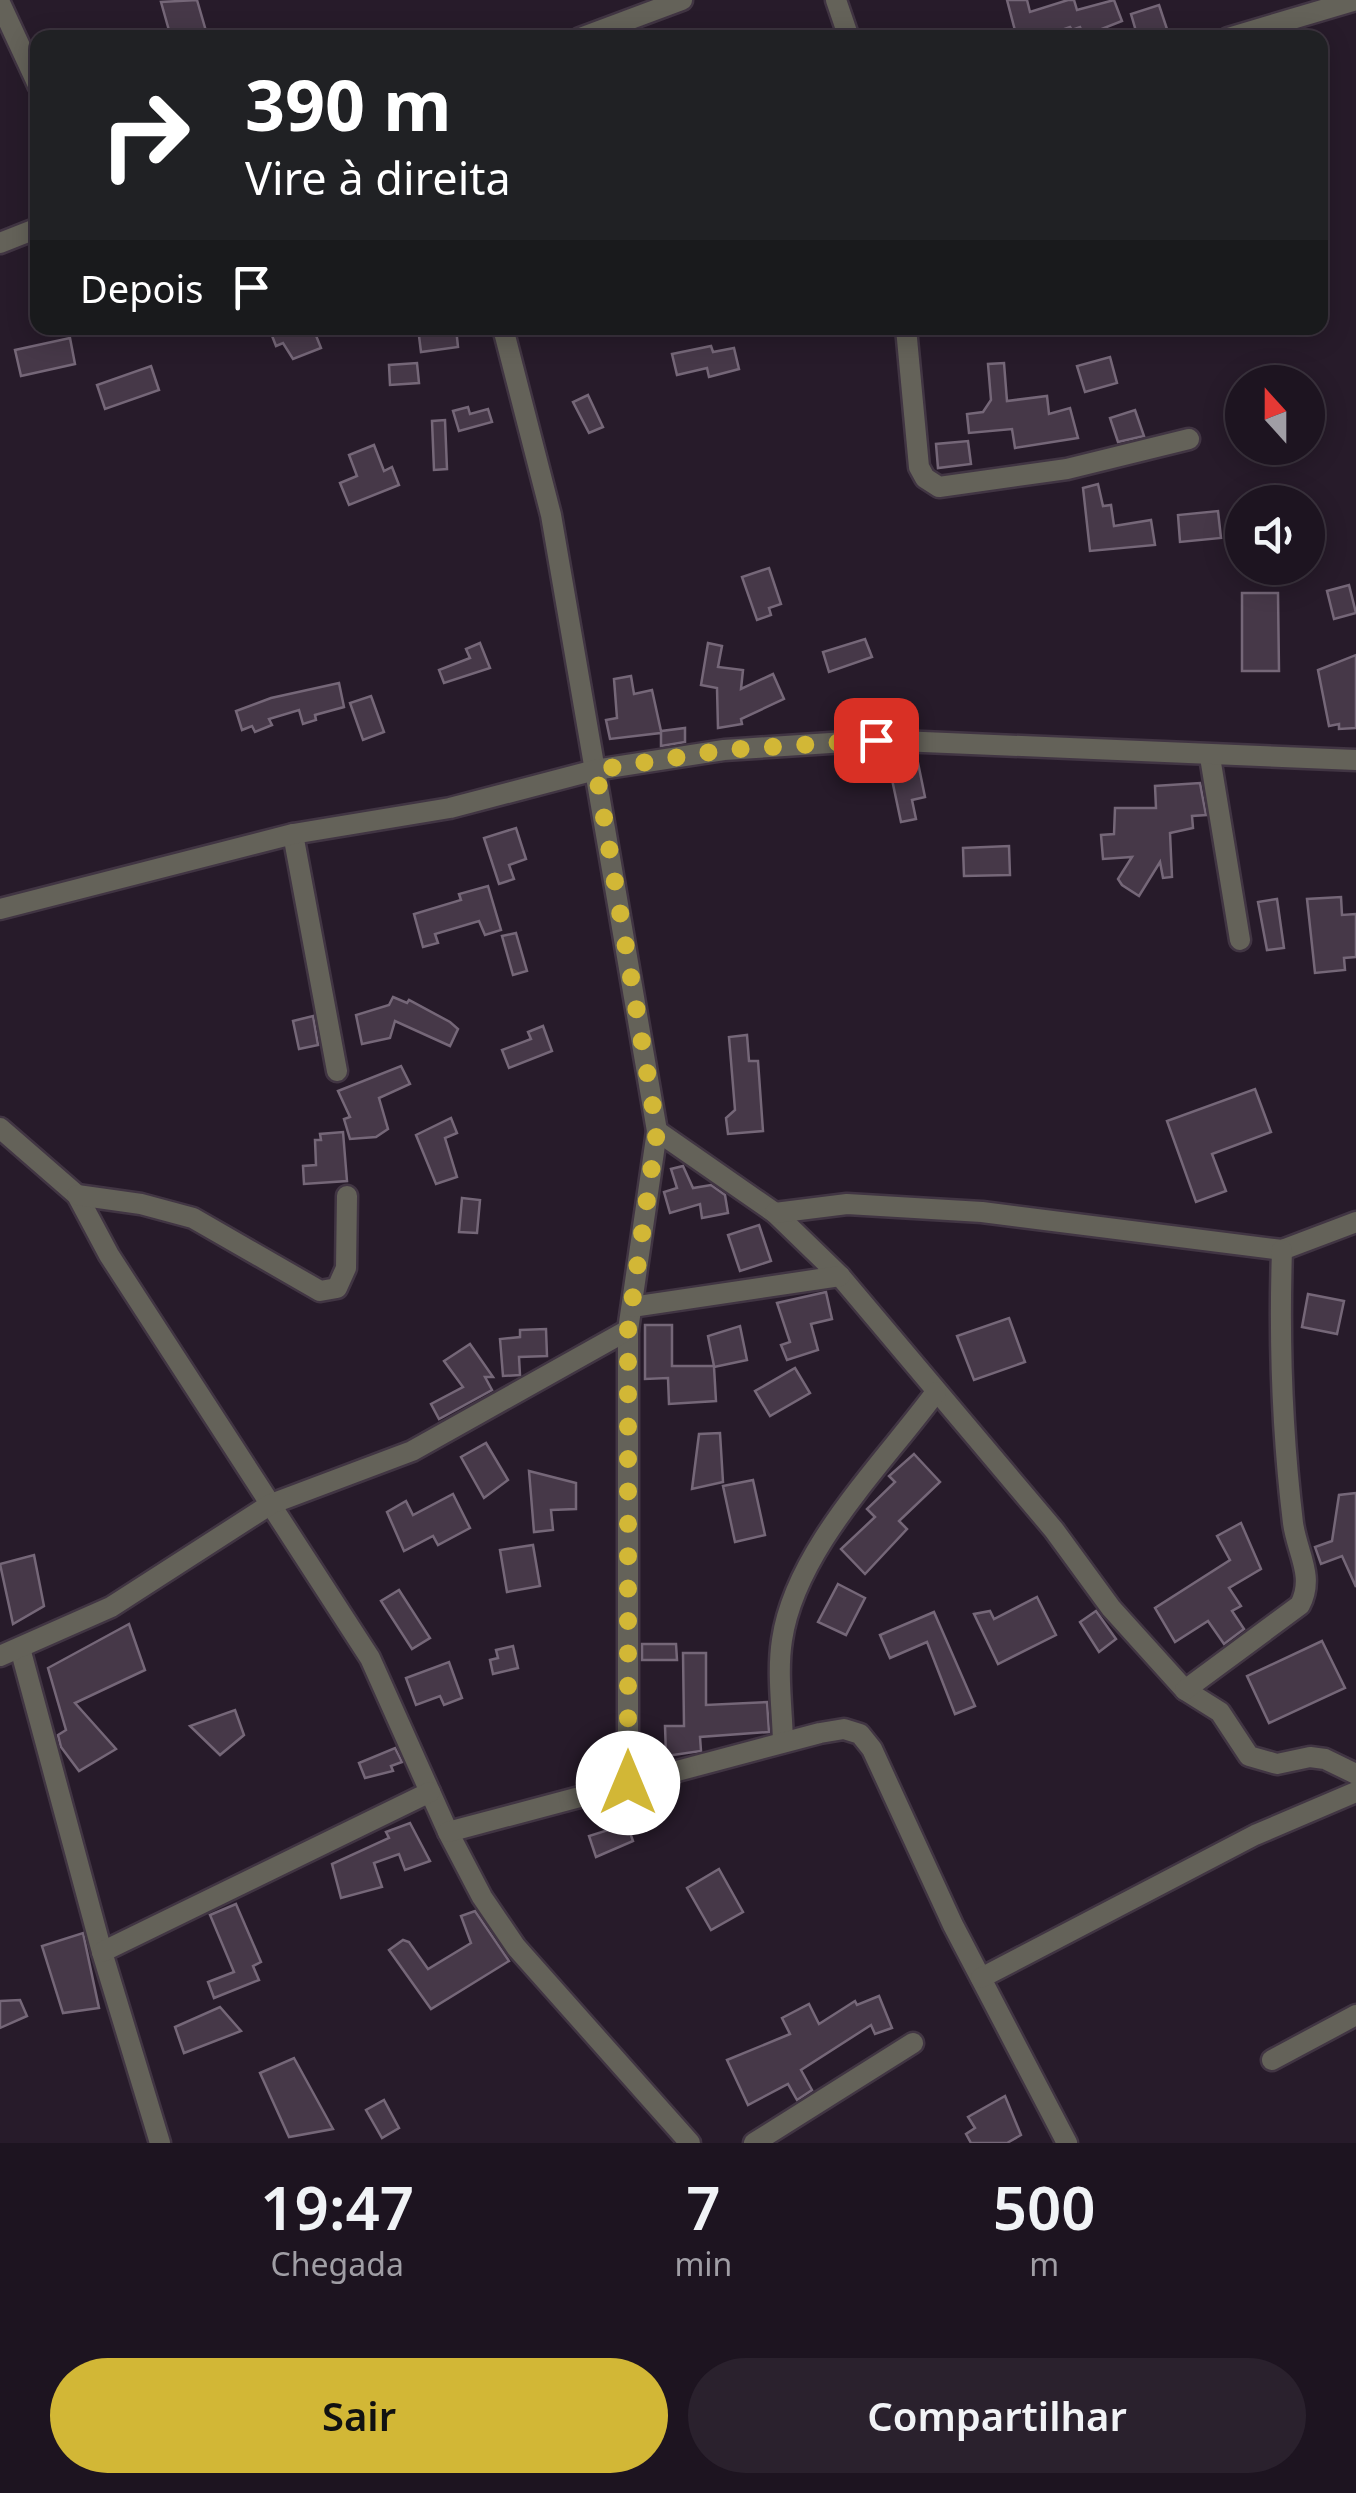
<!DOCTYPE html>
<html lang="pt">
<head>
<meta charset="utf-8">
<style>
	:root { --surface:#1d1420; --page:#2a212d; --text:#f1f3f6; --muted:#a09ea5; --line:#3b333e; --accent:#d2b736 }
	body { margin:0; font-family:"Noto Sans",sans-serif; background:var(--page); color:var(--text); height:100vh; display:flex; flex-direction:column; font-size:38px; white-space:nowrap }
	* { box-sizing:border-box; margin:0 }
	p { font-size:32px; color:var(--muted) }
	.icon { flex:none; width:55px; height:55px; fill:none; stroke:currentColor; stroke-width:2; stroke-linecap:round; stroke-linejoin:round }
	.map { position:relative; height:2143px; overflow:hidden }
	.details { display:flex; flex-direction:column; background:var(--surface); flex:1 }
	.details>* { flex:none }
	.hud { position:absolute; left:30px; top:30px; width:1298px; height:305px; border-radius:20px; box-shadow:0 5px 25px #0003,0 0 0 2px var(--line); background:#202124; color:#fff; overflow:hidden }
	.needle { width:65px; rotate:339deg }
	.buttons { position:absolute; left:1225px; top:365px; display:grid; gap:20px }
	.buttons a { display:grid; place-items:center; width:100px; height:100px; border-radius:50%; background:var(--surface); box-shadow:0 5px 25px #0003,0 0 0 2px var(--line); font-size:50px }
	.pin { position:absolute; display:grid; place-items:center; width:85px; height:85px; color:#fff; margin:-42px; border-radius:20px; box-shadow:0 5px 15px #0006 }
	.me { position:absolute; width:110px; margin:-55px; rotate:0deg; stroke-linejoin:round; filter:drop-shadow(0 0 8px #0008) }
	.turn { display:flex; align-items:center; gap:35px; height:210px; padding:0 50px; font-size:45px }
	.turn .icon { width:130px; height:130px; stroke-width:2.5 }
	.turn b { display:block; font-size:70px; line-height:85px }
	.then { display:flex; align-items:center; height:95px; padding:0 50px; background:#0003; gap:20px; font-size:38px }
	.eta { display:flex; justify-content:space-evenly; align-items:center; height:170px; text-align:center }
	.eta b { font-size:60px; font-weight:600; line-height:70px }
	.cta { display:flex; gap:20px; margin-top:auto; padding:20px 50px }
	.cta a { flex:1; height:115px; border-radius:60px; background:var(--accent); color:#111; font-size:40px; font-weight:600; line-height:115px; text-align:center }
	.cta a+a { background:var(--page); color:var(--text) }
	.map>svg:first-child { display:block }
	.building { fill:#463848; stroke:#756778; stroke-width:2.5 }
	.lines { fill:none; stroke-linecap:round; stroke-linejoin:round }
	.street-casing { stroke:#413543; stroke-width:25 }
	.street { stroke:#646259; stroke-width:20 }
	.route { stroke:#d2b736; stroke-width:18; stroke-dasharray:0 32.4 }
</style>
</head>
<body>
<div class="map">
<svg width="1356" height="2143" viewBox="0 0 1356 2143">
	<rect width="100%" height="100%" fill="#271b2a"/>
	<g class="building">
		<polygon points="197,0 208,38 193,38 191,32 184,30 170,34 161,2"/>
		<polygon points="1007,0 1027,0 1030,12 1068,0 1074,0 1077,10 1114,0 1122,21 1084,36 1080,27 1072,30 1070,27 1042,37 1039,30 1017,38"/>
		<polygon points="1159,5 1168,32 1138,38 1131,14"/>
		<polygon points="269,328 306,328 308,333 315,333 321,348 293,359 283,343 276,346"/>
		<polygon points="418,328 456,328 458,347 421,352"/>
		<polygon points="70,338 75,364 21,376 15,350"/>
		<polygon points="711,346 713,352 734,348 739,369 709,377 707,368 677,375 672,354"/>
		<polygon points="1110,357 1117,383 1085,392 1077,366"/>
		<polygon points="417,363 419,383 390,385 389,365"/>
		<polygon points="1004,363 1007,401 1047,396 1049,414 1070,408 1078,438 1015,448 1012,429 969,433 967,414 983,412 991,400 988,364"/>
		<polygon points="151,366 159,390 105,409 97,385"/>
		<polygon points="588,395 603,427 589,433 573,402"/>
		<polygon points="468,407 470,414 488,409 492,422 459,431 453,411"/>
		<polygon points="1135,410 1144,436 1118,442 1110,418"/>
		<polygon points="445,420 447,469 434,470 432,421"/>
		<polygon points="968,441 971,464 938,468 936,444"/>
		<polygon points="374,445 384,471 392,467 399,485 349,505 340,483 357,476 349,455"/>
		<polygon points="1098,484 1103,506 1111,505 1114,526 1151,520 1155,545 1090,551 1083,488"/>
		<polygon points="1218,511 1221,538 1180,542 1178,515"/>
		<polygon points="769,568 781,604 769,608 771,615 757,620 742,577"/>
		<polygon points="1349,585 1356,613 1334,619 1327,591"/>
		<polygon points="1242,593 1278,593 1279,671 1242,671"/>
		<polygon points="865,639 872,657 829,672 823,652"/>
		<polygon points="480,643 490,668 444,683 439,670 470,658 466,649"/>
		<polygon points="708,643 722,646 718,667 743,670 741,689 773,674 784,699 741,719 742,724 718,728 717,688 701,685"/>
		<polygon points="1356,655 1356,728 1339,729 1339,724 1329,726 1318,670"/>
		<polygon points="631,676 634,694 652,690 661,731 685,728 685,742 661,746 661,733 610,739 606,720 617,718 614,679"/>
		<polygon points="339,683 344,707 315,715 316,720 303,724 299,710 269,719 272,725 255,732 252,726 242,730 236,711 271,698"/>
		<polygon points="371,696 384,732 363,740 350,703"/>
		<polygon points="917,758 925,797 912,800 916,819 901,822 890,770 897,769 896,762"/>
		<polygon points="1200,783 1206,815 1192,816 1193,828 1170,833 1172,877 1163,878 1160,862 1139,896 1122,885 1118,879 1132,857 1103,859 1101,835 1114,834 1115,808 1156,808 1155,786"/>
		<polygon points="516,828 526,859 509,865 514,879 499,884 484,838"/>
		<polygon points="1009,846 1010,875 964,876 963,848"/>
		<polygon points="488,886 501,930 485,935 479,921 435,934 438,943 423,947 414,914 461,900 459,894"/>
		<polygon points="1341,897 1342,915 1356,914 1356,957 1344,958 1345,970 1315,973 1307,899"/>
		<polygon points="1277,899 1284,948 1267,950 1258,902"/>
		<polygon points="516,933 527,971 513,975 502,936"/>
		<polygon points="393,997 407,1003 409,1000 450,1022 458,1029 450,1046 395,1021 390,1038 362,1044 356,1015 389,1005"/>
		<polygon points="313,1016 318,1045 299,1049 293,1021"/>
		<polygon points="543,1026 552,1051 509,1068 502,1050 531,1039 528,1032"/>
		<polygon points="747,1035 749,1061 758,1061 763,1131 728,1134 726,1118 735,1110 729,1037"/>
		<polygon points="401,1066 410,1084 379,1098 388,1129 376,1137 350,1139 344,1119 350,1117 338,1091"/>
		<polygon points="1255,1089 1271,1132 1212,1154 1226,1191 1196,1202 1167,1121"/>
		<polygon points="451,1118 457,1133 445,1138 457,1177 436,1184 416,1135"/>
		<polygon points="343,1132 347,1181 304,1184 303,1166 316,1165 315,1140 321,1140 320,1134"/>
		<polygon points="683,1166 693,1188 711,1185 725,1195 728,1213 702,1218 700,1204 670,1213 664,1192 677,1188 671,1169"/>
		<polygon points="462,1198 480,1200 477,1233 459,1232"/>
		<polygon points="759,1225 771,1261 740,1271 728,1235"/>
		<polygon points="826,1292 832,1319 811,1324 818,1350 787,1360 781,1345 790,1342 777,1303"/>
		<polygon points="1308,1294 1344,1301 1337,1334 1302,1327"/>
		<polygon points="1009,1318 1025,1362 974,1380 957,1336"/>
		<polygon points="645,1325 672,1325 672,1366 714,1366 708,1336 740,1326 747,1360 714,1367 716,1401 669,1404 668,1378 645,1379"/>
		<polygon points="546,1329 547,1356 519,1357 520,1375 503,1376 500,1339 520,1337 520,1330"/>
		<polygon points="470,1344 493,1377 485,1377 492,1390 439,1419 431,1404 463,1387 444,1361"/>
		<polygon points="795,1368 810,1393 770,1416 755,1391"/>
		<polygon points="720,1433 723,1482 692,1489 699,1434"/>
		<polygon points="486,1443 508,1480 484,1498 461,1457"/>
		<polygon points="914,1454 940,1482 899,1521 907,1529 865,1574 841,1549 875,1517 867,1509 895,1482 889,1476"/>
		<polygon points="529,1471 576,1483 576,1509 551,1510 553,1530 534,1532"/>
		<polygon points="753,1480 765,1535 735,1542 723,1486"/>
		<polygon points="1356,1493 1356,1587 1342,1556 1321,1564 1315,1547 1332,1541 1339,1495"/>
		<polygon points="453,1494 470,1528 438,1545 433,1536 404,1551 387,1512 406,1501 413,1515"/>
		<polygon points="1241,1523 1261,1569 1229,1588 1241,1606 1232,1611 1244,1629 1224,1644 1208,1621 1175,1642 1155,1608 1230,1560 1217,1536"/>
		<polygon points="533,1545 540,1586 507,1592 500,1550"/>
		<polygon points="34,1555 44,1606 13,1624 0,1564"/>
		<polygon points="838,1584 865,1598 846,1635 818,1622"/>
		<polygon points="399,1590 430,1638 412,1649 381,1601"/>
		<polygon points="1037,1597 1056,1635 998,1664 974,1614 990,1611 994,1619"/>
		<polygon points="1096,1611 1116,1639 1099,1652 1080,1622"/>
		<polygon points="934,1612 975,1706 955,1714 927,1642 890,1658 880,1635"/>
		<polygon points="129,1624 145,1670 75,1703 116,1749 79,1771 61,1747 58,1735 66,1730 48,1668"/>
		<polygon points="1322,1641 1345,1688 1269,1723 1247,1676"/>
		<polygon points="642,1644 676,1644 677,1660 642,1660"/>
		<polygon points="513,1646 518,1668 493,1674 490,1660 498,1658 496,1650"/>
		<polygon points="683,1653 706,1653 706,1705 767,1702 769,1732 700,1737 701,1751 666,1756 665,1726 684,1726"/>
		<polygon points="449,1662 462,1698 444,1705 440,1696 416,1705 406,1678"/>
		<polygon points="235,1710 244,1735 220,1755 190,1726"/>
		<polygon points="395,1748 402,1762 391,1766 393,1771 365,1778 359,1763"/>
		<polygon points="410,1823 430,1861 405,1870 399,1854 374,1863 382,1887 341,1898 332,1864 389,1838 386,1832"/>
		<polygon points="627,1824 633,1841 596,1857 589,1836"/>
		<polygon points="719,1869 743,1912 711,1930 687,1888"/>
		<polygon points="236,1904 261,1962 253,1966 259,1980 214,1998 208,1982 234,1972 210,1915"/>
		<polygon points="475,1911 509,1961 431,2009 389,1950 403,1940 409,1942 428,1969 471,1943 461,1916"/>
		<polygon points="83,1933 99,2008 63,2013 42,1946"/>
		<polygon points="879,1996 892,2028 875,2034 871,2025 801,2070 812,2090 797,2100 788,2084 748,2105 727,2060 790,2034 782,2018 809,2004 819,2024 855,2001 857,2005"/>
		<polygon points="20,2000 27,2016 0,2028 0,2001"/>
		<polygon points="220,2007 241,2031 184,2053 175,2027"/>
		<polygon points="294,2058 333,2129 289,2137 260,2073"/>
		<polygon points="1005,2096 1021,2135 1007,2143 971,2143 966,2134 975,2128 968,2117"/>
		<polygon points="384,2100 399,2128 382,2138 366,2110"/>
	</g>
	<g class="lines">
		<defs>
			<g id="street">
				<polyline points="836,0 849,38"/>
				<polyline points="0,3 38,85"/>
				<polyline points="580,38 682,0"/>
				<polyline points="1228,38 1356,0"/>
				<polyline points="0,243 38,228"/>
				<polyline points="503,328 551,515 657,1131 628,1330 628,1783"/>
				<polyline points="906,328 919,467 925,478 939,487 1067,469 1189,439"/>
				<polyline points="1210,757 1240,940"/>
				<polyline points="293,834 337,1071"/>
				<polyline points="0,909 293,834 450,808 595,770 724,750 876,740 1356,760"/>
				<polyline points="0,1128 77,1195 109,1255 370,1658 448,1832 482,1897 516,1947 690,2143"/>
				<polyline points="657,1131 775,1213 840,1276 1054,1530 1111,1608 1185,1690 1220,1712 1249,1756 1277,1764 1310,1757 1325,1759 1356,1774"/>
				<polyline points="77,1195 141,1204 193,1218 320,1291 337,1288 346,1268 347,1196"/>
				<polyline points="775,1213 847,1204 982,1212 1282,1250 1356,1222"/>
				<polyline points="632,1307 840,1276"/>
				<polyline points="20,1648 102,1952 160,2143"/>
				<polyline points="0,1656 111,1607 271,1504 412,1451 628,1330"/>
				<path d="M1185,1690l115,-85c15,-29 -3,-52 -7,-82 -11,-91 -14,-182 -11,-273"/>
				<path d="M783,1741c-1,-33 -6,-69 -1,-101 13,-90 101,-176 154,-248"/>
				<polyline points="448,1832 820,1733 844,1729 860,1734 872,1749 953,1925 1067,2143"/>
				<polyline points="102,1952 430,1792"/>
				<polyline points="981,1978 1255,1835 1356,1792"/>
				<polyline points="1272,2060 1356,2015"/>
				<polyline points="754,2143 913,2043"/>
			</g>
		</defs>
		<use href="#street" class="street-casing"/>
		<use href="#street" class="street"/>
	</g>
	<g class="lines">
		<polyline class="route" points="628,1783 628,1330 657,1131 596,770 724,750 876,740"/>
	</g>
</svg>
<div class="buttons">
<a><svg class="needle" viewBox="-14 -14 28 28"><path d="M0-13l5 13h-10z" fill="#e53935"/><path d="M0 13l5-13h-10z" fill="#a09ea5"/></svg></a>
<a><svg class="icon" aria-label="sound" viewBox="0 0 24 24"><path d="M4 9h4l5-4v14l-5-4H4zM17 9q2 3 0 6"/></svg></a>
</div>
<div class="pin" style="left:876px;top:740px;background:#d93025"><svg class="icon" aria-label="arrive" viewBox="0 0 24 24"><path d="M6 21V4h12l-3 4 3 4H6"/></svg></div>
<svg class="me" style="left:628px;top:1783px" viewBox="-20 -20 40 40"><circle r="19" fill="#fff"/><path d="M0-13L10 11 0 6-10 11z" fill="#d2b736"/></svg>
<div class="hud">
<div class="turn"><svg class="icon" aria-label="right" viewBox="0 0 24 24"><path d="M7 20v-9h11M14 6l5 5-5 5"/></svg><div><b>390 m</b>Vire à direita</div></div>
<div class="then">Depois<svg class="icon" aria-label="arrive" viewBox="0 0 24 24"><path d="M6 21V4h12l-3 4 3 4H6"/></svg></div>
</div>
</div>
<section class="details">
<div class="eta">
<div><b>19:47</b><p>Chegada</p></div>
<div><b>7</b><p>min</p></div>
<div><b>500</b><p>m</p></div>
</div>
<div class="cta"><a>Sair</a><a>Compartilhar</a></div>
</section>
</body>
</html>
